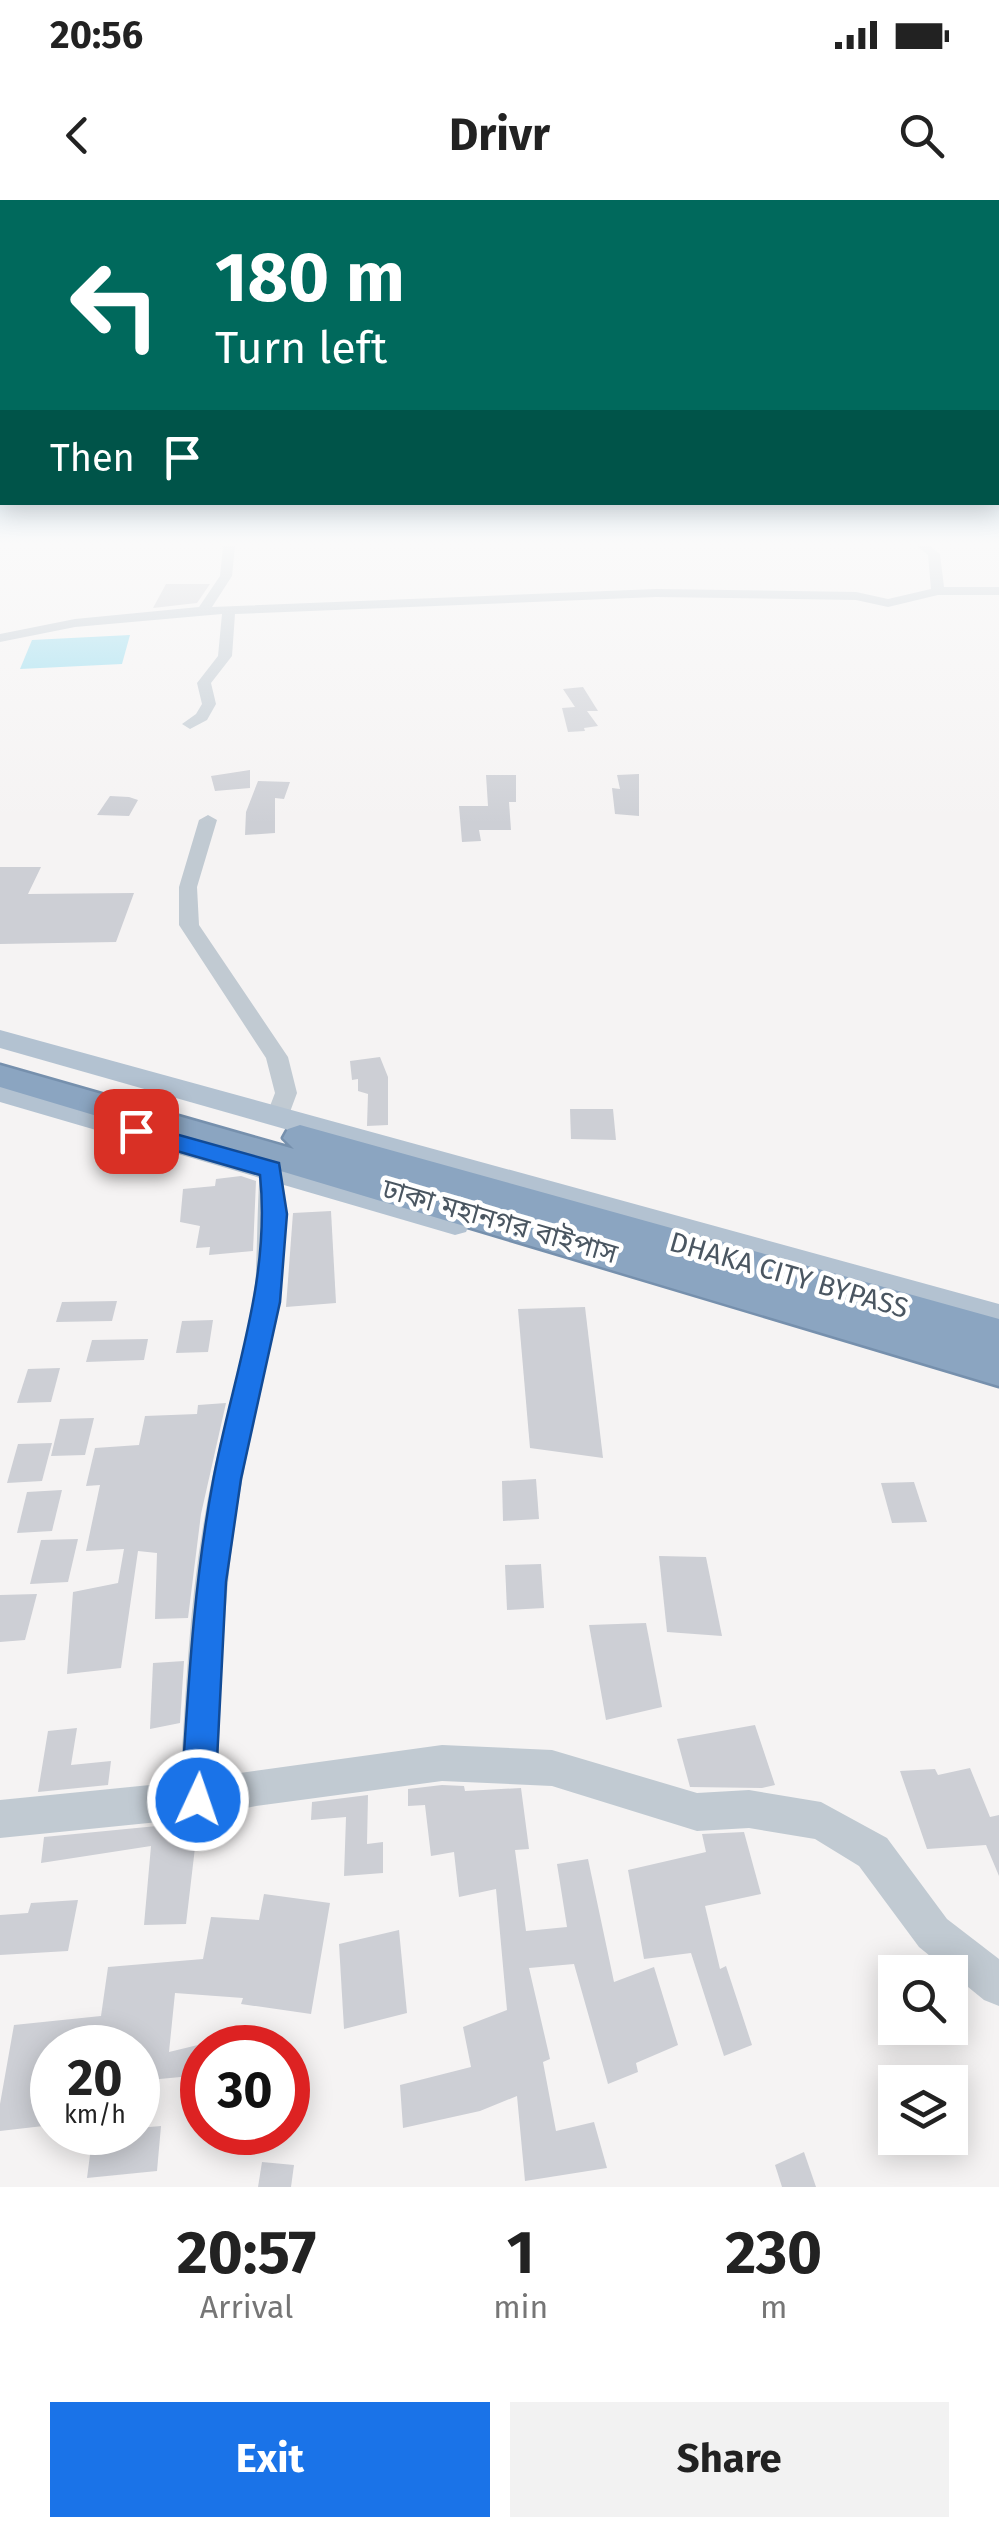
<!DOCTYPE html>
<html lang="en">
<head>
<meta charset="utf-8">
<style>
	:root { --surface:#fff; --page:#f2f2f2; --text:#222; --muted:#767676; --accent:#1a73e8 }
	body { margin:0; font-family:"Fira Sans","Noto Sans Bengali",sans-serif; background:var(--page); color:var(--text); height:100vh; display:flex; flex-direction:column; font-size:38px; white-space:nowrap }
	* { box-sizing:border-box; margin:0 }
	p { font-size:32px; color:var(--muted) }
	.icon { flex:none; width:55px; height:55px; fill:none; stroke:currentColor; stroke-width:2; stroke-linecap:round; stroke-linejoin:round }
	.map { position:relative; height:1987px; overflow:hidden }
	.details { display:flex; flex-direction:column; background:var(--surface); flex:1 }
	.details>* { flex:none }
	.guide { position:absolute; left:0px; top:0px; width:1000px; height:305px; box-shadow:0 5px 25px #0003; background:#00695c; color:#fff; overflow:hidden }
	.tools { position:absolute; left:878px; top:1755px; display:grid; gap:20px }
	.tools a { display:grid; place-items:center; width:90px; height:90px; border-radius:0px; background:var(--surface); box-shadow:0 5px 25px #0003; font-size:50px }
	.speed { position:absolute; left:30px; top:1825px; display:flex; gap:20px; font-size:50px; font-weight:700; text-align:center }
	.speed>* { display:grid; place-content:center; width:130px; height:130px; border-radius:50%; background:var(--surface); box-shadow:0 5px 25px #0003; line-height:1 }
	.speed small { font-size:25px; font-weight:400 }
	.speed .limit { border:15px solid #d22; background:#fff; color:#111 }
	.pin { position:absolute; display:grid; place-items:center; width:85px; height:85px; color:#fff; margin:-42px; border-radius:20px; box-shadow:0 5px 15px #0006 }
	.me { position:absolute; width:110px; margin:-55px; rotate:3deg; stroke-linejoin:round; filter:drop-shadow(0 0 8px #0008) }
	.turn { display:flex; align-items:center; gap:35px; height:210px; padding:0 50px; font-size:45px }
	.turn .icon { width:130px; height:130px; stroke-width:2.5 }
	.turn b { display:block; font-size:70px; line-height:85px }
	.then { display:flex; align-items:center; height:95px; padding:0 50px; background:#0003; gap:20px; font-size:38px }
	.eta { display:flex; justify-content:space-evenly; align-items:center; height:170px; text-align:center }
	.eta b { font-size:60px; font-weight:700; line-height:70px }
	.cta { display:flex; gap:20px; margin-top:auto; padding:20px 50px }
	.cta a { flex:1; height:115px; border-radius:0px; background:var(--accent); color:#fff; font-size:40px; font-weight:700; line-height:115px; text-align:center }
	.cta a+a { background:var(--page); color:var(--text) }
	.status { display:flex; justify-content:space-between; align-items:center; height:70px; padding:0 50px; background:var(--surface); direction:ltr }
	.status svg { height:28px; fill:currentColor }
	header { display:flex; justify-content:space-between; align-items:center; height:130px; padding:0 50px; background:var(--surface); font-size:45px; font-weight:700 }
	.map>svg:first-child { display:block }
	.water { fill:#90daee }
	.building { fill:#cdcfd5 }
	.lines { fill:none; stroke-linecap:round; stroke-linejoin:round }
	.highway-casing { stroke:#7690ad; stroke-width:5 }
	.minor { fill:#c1cad2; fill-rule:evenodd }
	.major { fill:#b3c2d1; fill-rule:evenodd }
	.highway { fill:#8ba5c1; fill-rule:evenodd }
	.route { fill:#1a73e8; stroke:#114b97; stroke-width:2.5 }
	.labels { text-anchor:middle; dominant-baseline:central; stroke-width:9; stroke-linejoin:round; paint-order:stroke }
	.street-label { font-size:28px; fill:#4a5661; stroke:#fff }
</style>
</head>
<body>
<div class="status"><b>20:56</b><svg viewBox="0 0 49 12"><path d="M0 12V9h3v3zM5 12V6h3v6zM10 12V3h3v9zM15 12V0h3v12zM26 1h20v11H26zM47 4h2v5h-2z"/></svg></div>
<header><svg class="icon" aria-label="back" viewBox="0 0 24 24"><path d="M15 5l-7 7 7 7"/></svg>Drivr<svg class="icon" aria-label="search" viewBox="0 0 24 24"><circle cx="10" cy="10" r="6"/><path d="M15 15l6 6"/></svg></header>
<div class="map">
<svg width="999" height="1987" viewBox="0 0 999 1987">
	<rect width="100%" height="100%" fill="#f5f3f3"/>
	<polygon class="water" points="130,435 122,464 20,469 32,440"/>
	<g class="building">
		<polygon points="166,384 210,384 197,403 153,408"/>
		<polygon points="583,487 598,511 587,511 598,526 584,528 585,531 568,532 562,508 575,507 563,489"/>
		<polygon points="250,570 250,588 215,591 211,576"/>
		<polygon points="639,574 639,616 615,614 612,588 620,589 617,575"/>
		<polygon points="486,575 516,575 516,602 509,602 511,630 479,630 481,641 462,642 459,606 488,606"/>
		<polygon points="258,581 290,582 284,599 275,598 275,633 245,635 246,612"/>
		<polygon points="110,596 129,597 138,600 129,616 97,615"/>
		<polygon points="0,667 41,667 28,694 134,693 116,742 0,744"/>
		<polygon points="380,857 388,877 388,925 367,926 368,894 358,891 358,879 352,880 350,861"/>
		<polygon points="570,909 613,909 616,940 571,939"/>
		<polygon points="241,976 256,981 253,1051 209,1055 210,1047 196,1048 200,1026 180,1022 183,989 215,986 216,979"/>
		<polygon points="331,1011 336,1103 286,1107 293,1013"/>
		<polygon points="117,1101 112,1121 56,1122 62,1102"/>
		<polygon points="585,1107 603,1258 530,1248 518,1109"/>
		<polygon points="213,1120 208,1152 176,1153 182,1121"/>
		<polygon points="148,1139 144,1160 86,1162 92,1140"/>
		<polygon points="60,1168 51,1202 17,1203 28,1169"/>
		<polygon points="226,1203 201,1314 188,1418 155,1419 157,1353 138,1351 121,1468 67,1474 73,1392 118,1383 124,1349 86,1351 100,1285 86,1286 95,1248 139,1245 145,1216 197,1214 198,1205"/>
		<polygon points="94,1218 85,1255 51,1256 60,1219"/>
		<polygon points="52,1243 42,1281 7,1283 18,1244"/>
		<polygon points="536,1279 539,1319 503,1321 502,1281"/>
		<polygon points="914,1282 927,1322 892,1323 881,1283"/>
		<polygon points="62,1290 52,1331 17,1333 27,1292"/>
		<polygon points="78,1339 68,1382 30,1384 41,1340"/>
		<polygon points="659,1356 706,1357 722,1436 667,1432"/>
		<polygon points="541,1364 544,1408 507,1410 505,1365"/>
		<polygon points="37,1394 25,1440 0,1442 0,1395"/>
		<polygon points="646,1423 662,1507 606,1520 589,1425"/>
		<polygon points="184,1461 180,1523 150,1529 153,1463"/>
		<polygon points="755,1525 775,1585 762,1588 690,1587 677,1539"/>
		<polygon points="77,1528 71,1565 111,1561 108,1585 38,1592 48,1531"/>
		<polygon points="970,1568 990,1617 999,1615 999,1676 986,1645 927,1649 900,1571 935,1569 938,1575"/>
		<polygon points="442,1585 464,1586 465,1591 521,1588 529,1649 515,1650 526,1731 567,1727 557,1664 588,1659 614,1782 654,1767 678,1845 636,1863 638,1872 608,1884 574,1764 529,1768 550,1859 543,1862 556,1931 594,1922 607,1968 525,1981 517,1896 480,1911 403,1928 400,1885 471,1867 463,1827 507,1810 496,1689 459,1697 454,1652 431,1656 425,1605 408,1606 408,1589"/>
		<polygon points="368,1595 367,1644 383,1642 383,1673 344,1676 346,1617 311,1620 312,1602"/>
		<polygon points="198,1622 186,1724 144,1725 151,1646 41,1663 44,1637"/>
		<polygon points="744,1632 761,1694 705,1706 720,1769 726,1766 752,1845 724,1856 691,1753 644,1759 628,1670 706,1652 702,1634"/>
		<polygon points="264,1694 330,1703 311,1814 241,1804 243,1798 175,1793 169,1852 202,1844 202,1875 138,1881 138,1848 52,1848 52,1925 0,1931 0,1904 14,1825 101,1816 108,1767 203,1759 211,1717 259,1720"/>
		<polygon points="78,1700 68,1751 0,1755 0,1715 28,1713 31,1703"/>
		<polygon points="399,1730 407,1813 344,1829 339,1744"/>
		<polygon points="161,1926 157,1971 87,1978 93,1932 138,1932 138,1928"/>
		<polygon points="804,1952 816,1987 782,1987 775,1965"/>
		<polygon points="262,1962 294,1965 291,1987 258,1987"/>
	</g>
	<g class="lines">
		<defs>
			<polygon id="highway" points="0,865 294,949 283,938 288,929 300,925 999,1119 999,1186 0,887"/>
		</defs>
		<use href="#highway" class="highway-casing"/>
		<g class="minor">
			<polygon points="223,346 235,346 232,376 212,407 656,389 856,392 888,399 931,389 928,355 917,346 930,346 940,354 944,387 999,387 999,395 938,395 888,407 856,400 656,397 235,414 232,456 211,483 216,504 207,520 190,529 182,524 196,514 202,504 197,483 218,456 222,414 75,427 0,442 0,434 75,419 199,407 220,376"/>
			<polygon points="208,615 217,620 197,687 199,725 288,857 297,893 287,920 279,923 267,914 275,893 266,858 179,725 179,687 199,620"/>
			<path d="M271,960l9,2 3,7c9,120 -29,230 -47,348 -13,85 -15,173 -18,259l224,-31 110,5 145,43 52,-3 72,12 66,36 60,81 52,40v47l-15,-6 -65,-53 -60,-81 -44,-27 -66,-11 -52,3 -145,-45 -110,-5 -186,25 -58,12 -198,20v-38l180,-18c6,-89 9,-179 25,-267 13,-77 39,-153 50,-231 3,-22 2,-112 7,-122z"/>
		</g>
		<g class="major">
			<polygon points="0,830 999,1104 999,1132 0,848"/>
			<polygon points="0,882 455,1011 466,1014 470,1023 466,1032 455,1035 0,902"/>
		</g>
		<use href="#highway" class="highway"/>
	</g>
	<linearGradient id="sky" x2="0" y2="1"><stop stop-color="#85c3ea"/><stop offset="0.55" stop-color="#fafafa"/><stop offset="1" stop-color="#fafafa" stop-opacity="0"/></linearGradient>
	<rect width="999" height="624" fill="url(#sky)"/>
	<path class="route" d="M136,923l143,40 8,51 -7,88 -39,177 -15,103 -11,218 -5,12 -12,5 -12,-5 -5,-12c7,-107 12,-213 32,-319 19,-103 58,-200 47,-306l-132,-38 -3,-6z"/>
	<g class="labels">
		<g class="street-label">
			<text transform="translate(500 1021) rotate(16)">ঢাকা মহানগর বাইপাস</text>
			<text transform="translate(789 1075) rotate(16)">DHAKA CITY BYPASS</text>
		</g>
	</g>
</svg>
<div class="tools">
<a><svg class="icon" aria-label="search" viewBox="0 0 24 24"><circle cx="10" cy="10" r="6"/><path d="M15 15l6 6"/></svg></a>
<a><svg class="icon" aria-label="layers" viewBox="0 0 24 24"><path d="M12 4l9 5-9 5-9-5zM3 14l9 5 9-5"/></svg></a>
</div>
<div class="speed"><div>20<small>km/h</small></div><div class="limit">30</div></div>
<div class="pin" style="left:136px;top:931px;background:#d93025"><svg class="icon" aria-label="arrive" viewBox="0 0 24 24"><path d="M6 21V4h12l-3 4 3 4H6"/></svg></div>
<svg class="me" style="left:198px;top:1600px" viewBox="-20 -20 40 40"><circle r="17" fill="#1a73e8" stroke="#fff" stroke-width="3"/><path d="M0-11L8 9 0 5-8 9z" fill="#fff"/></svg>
<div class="guide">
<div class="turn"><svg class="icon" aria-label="left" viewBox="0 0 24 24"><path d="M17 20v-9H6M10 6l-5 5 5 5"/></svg><div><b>180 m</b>Turn left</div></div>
<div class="then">Then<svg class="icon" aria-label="arrive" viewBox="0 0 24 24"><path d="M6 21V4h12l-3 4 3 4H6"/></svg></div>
</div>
</div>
<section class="details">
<div class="eta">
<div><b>20:57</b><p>Arrival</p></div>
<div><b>1</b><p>min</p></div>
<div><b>230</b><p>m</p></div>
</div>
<div class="cta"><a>Exit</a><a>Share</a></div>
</section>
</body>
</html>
